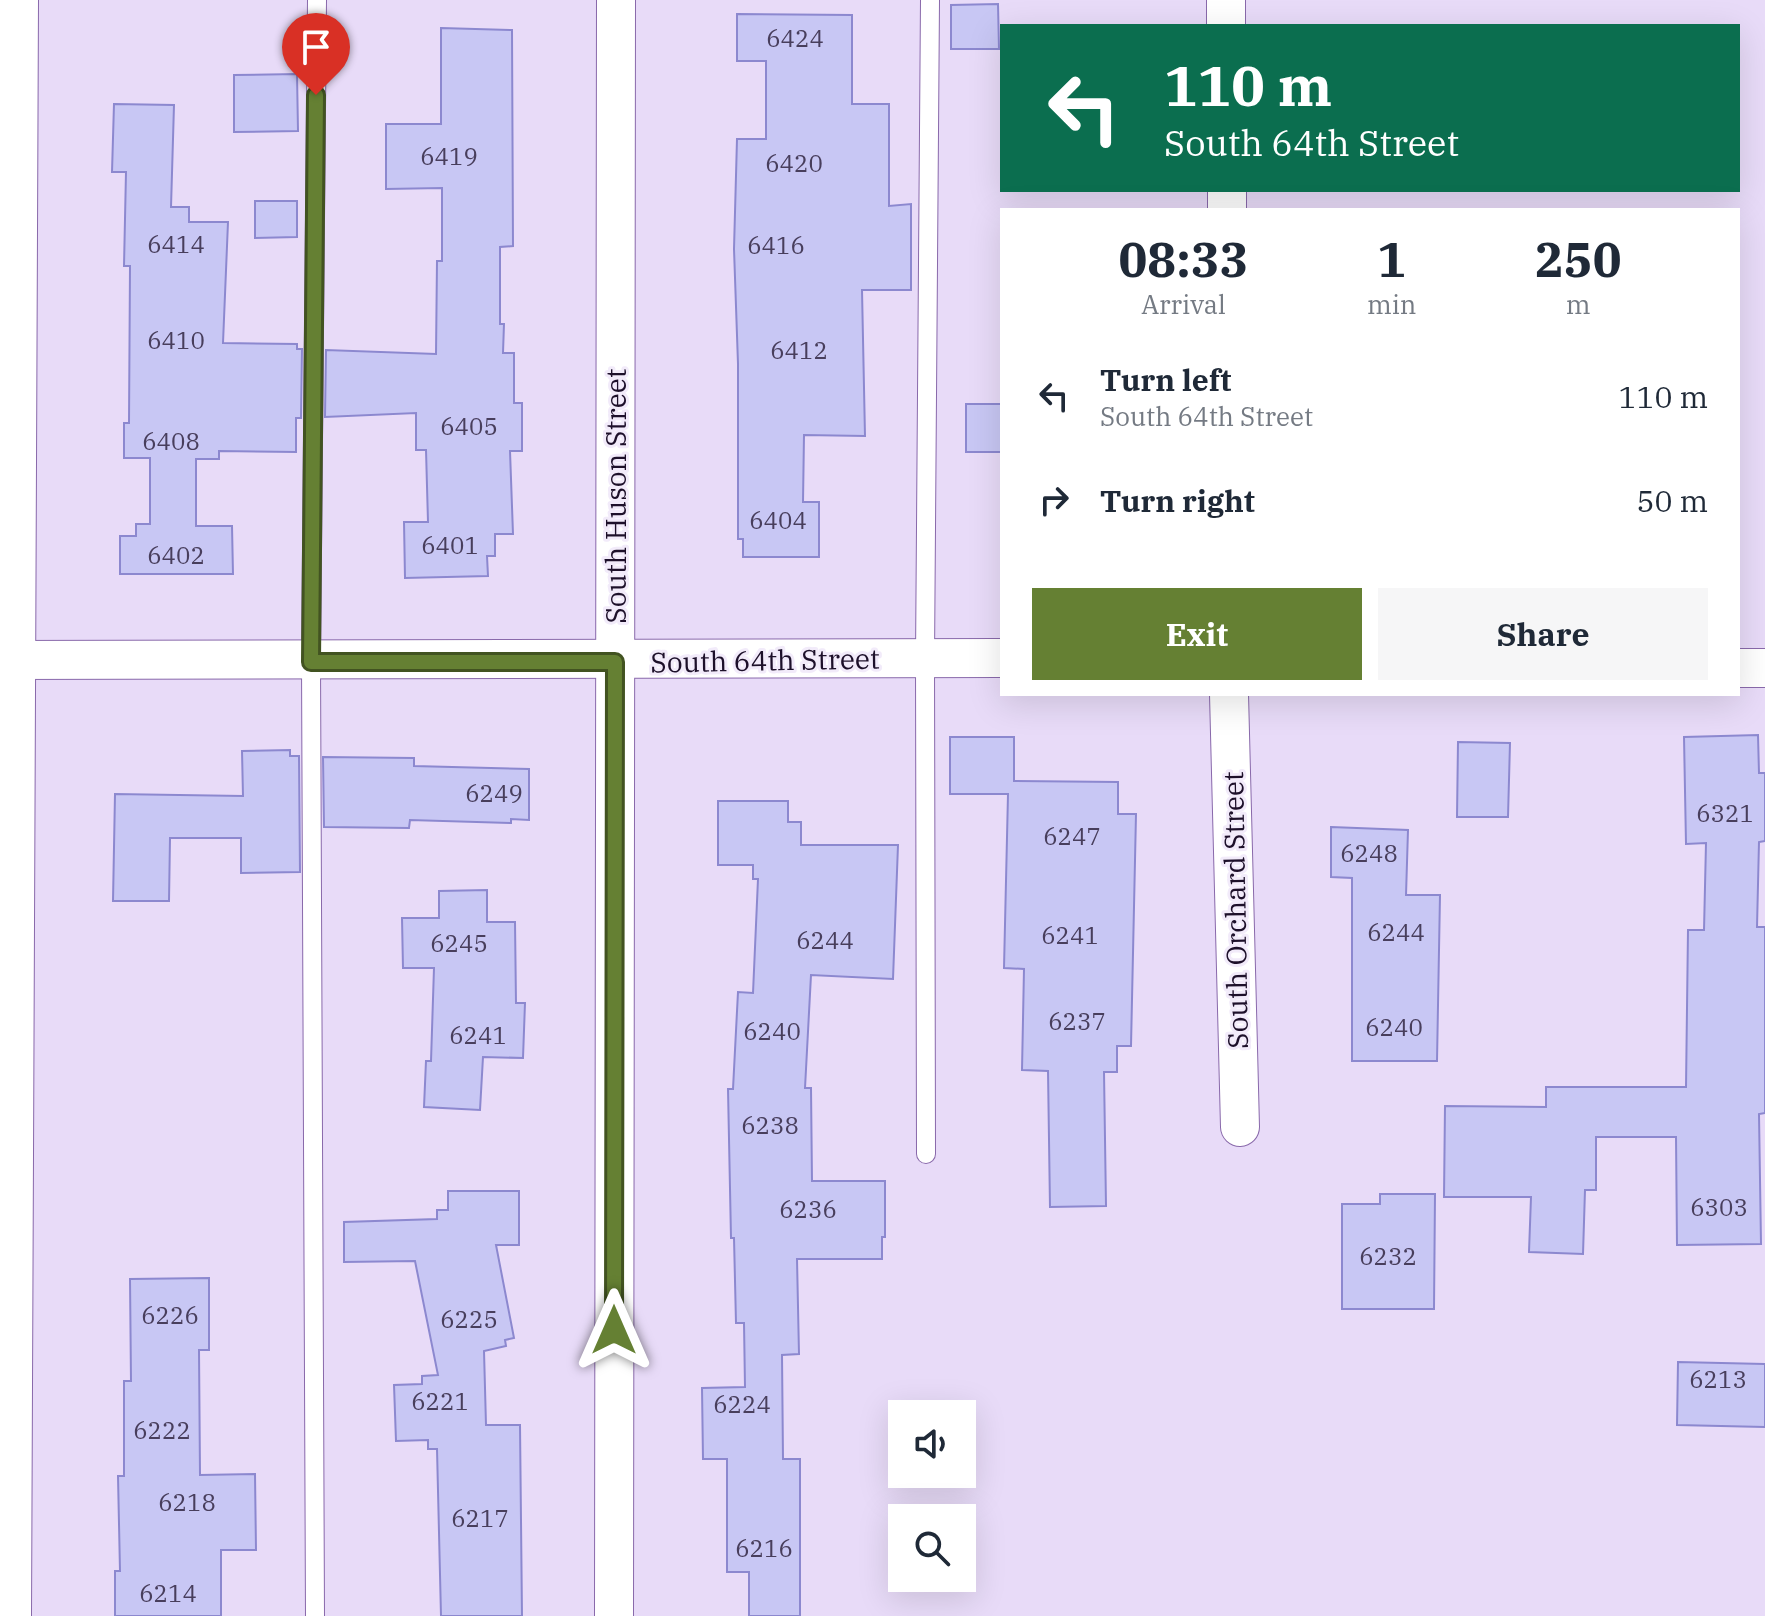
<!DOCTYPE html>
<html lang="en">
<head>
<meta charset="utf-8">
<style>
	:root { --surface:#fff; --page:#f6f6f7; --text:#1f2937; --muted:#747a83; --accent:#658033 }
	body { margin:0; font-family:"IBM Plex Serif",serif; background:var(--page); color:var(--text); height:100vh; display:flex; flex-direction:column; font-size:30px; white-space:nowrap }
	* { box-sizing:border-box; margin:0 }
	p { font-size:26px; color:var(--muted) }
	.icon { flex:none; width:44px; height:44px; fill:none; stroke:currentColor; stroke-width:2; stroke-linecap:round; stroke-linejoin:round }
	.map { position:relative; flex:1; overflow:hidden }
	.panel { position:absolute; left:1000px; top:208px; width:740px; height:488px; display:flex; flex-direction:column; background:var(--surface); border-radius:0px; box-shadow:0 8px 32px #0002 }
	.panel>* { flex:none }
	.hud { position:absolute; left:1000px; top:24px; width:740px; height:168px; border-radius:0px; box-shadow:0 8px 32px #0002; background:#0b6e4f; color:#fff; overflow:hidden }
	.buttons { position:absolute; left:888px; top:1400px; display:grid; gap:16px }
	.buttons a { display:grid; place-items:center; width:88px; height:88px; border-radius:0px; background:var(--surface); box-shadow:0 8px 32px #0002; font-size:40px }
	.pin { position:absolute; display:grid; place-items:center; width:68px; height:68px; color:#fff; margin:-82px -34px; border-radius:50% 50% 50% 0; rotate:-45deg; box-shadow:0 0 8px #0007 }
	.pin .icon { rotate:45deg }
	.me { position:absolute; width:88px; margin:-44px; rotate:0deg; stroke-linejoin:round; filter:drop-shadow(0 0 6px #0008) }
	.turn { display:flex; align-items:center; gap:28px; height:168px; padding:0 32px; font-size:36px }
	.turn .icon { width:104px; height:104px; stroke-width:2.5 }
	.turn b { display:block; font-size:56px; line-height:68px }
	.eta { display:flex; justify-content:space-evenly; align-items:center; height:136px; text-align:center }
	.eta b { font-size:48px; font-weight:700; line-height:56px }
	.action { display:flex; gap:16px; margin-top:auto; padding:16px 32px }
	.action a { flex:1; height:92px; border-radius:0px; background:var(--accent); color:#fff; font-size:32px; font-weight:700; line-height:92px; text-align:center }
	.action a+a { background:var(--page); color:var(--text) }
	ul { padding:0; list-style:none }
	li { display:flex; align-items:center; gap:24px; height:104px; padding:0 32px }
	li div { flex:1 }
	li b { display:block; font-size:30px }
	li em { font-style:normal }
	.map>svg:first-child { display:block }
	.building { fill:#c8c7f4; stroke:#8c88cf; stroke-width:2 }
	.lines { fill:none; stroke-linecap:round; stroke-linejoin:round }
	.lane-casing { stroke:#8969ab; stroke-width:20 }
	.street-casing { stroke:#8969ab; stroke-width:40 }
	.lane { stroke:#fff; stroke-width:18 }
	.street { stroke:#fff; stroke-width:38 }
	.route-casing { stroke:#425321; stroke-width:20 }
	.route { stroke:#658033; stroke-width:14 }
	.labels { text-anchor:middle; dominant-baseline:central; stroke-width:6; stroke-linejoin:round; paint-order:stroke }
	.number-label { font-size:24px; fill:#483e5c }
	.street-label { font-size:28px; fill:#1d102a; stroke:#f2ebfa }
</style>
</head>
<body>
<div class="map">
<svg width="1765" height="1616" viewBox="0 0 1765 1616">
	<rect width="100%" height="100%" fill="#e8dbf8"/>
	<g class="building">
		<polygon points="998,4 999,49 951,49 951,5"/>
		<polygon points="737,14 852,15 852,104 889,104 889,206 911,204 911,290 862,290 865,436 804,435 803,502 819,502 819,557 743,557 743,539 738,539 738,364 734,249 737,139 766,139 766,61 737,61"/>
		<polygon points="441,28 512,30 513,246 500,247 500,324 504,324 503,353 514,353 514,403 522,403 522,451 510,451 513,534 495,534 495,556 487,556 488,576 405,578 404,522 428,522 426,450 416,450 416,413 325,417 326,350 436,354 437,261 442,261 442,188 386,189 386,124 441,124"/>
		<polygon points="297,74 298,131 234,132 234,75"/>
		<polygon points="114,104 174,105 171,207 189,207 189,222 228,222 223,343 297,344 297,349 302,349 301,418 296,418 296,452 219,451 219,459 196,459 196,526 232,526 233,574 120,574 120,536 136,536 136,524 150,524 150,458 124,458 124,423 129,423 130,266 124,266 126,172 112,172"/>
		<polygon points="255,201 297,201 297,237 255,238"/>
		<rect x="966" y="404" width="36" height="48"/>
		<polygon points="1758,735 1759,773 1765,773 1765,841 1759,842 1757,927 1765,927 1765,1113 1759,1114 1761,1244 1677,1245 1676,1137 1596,1137 1596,1190 1585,1190 1583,1254 1529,1252 1531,1197 1444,1197 1445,1106 1546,1107 1546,1087 1686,1087 1688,930 1704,930 1706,843 1686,844 1684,737"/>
		<polygon points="950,737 1014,737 1014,781 1118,782 1118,814 1136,814 1131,1046 1117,1046 1117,1072 1104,1072 1106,1206 1050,1207 1048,1071 1022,1070 1024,969 1004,968 1008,794 950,794"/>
		<polygon points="1458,742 1510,743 1508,817 1457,817"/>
		<polygon points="290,750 290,756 299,756 300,872 241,873 241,838 170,838 169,901 113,901 115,794 243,796 242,751"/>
		<polygon points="323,757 414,758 414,766 529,769 529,820 511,819 511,823 410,820 409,828 324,827"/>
		<polygon points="718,801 788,801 788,822 801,822 801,845 898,845 893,979 811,975 805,1088 811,1088 812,1181 885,1181 885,1237 882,1237 882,1259 797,1259 799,1354 782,1355 783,1459 800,1459 800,1616 749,1616 749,1572 727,1572 727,1459 703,1459 702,1388 745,1387 744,1323 736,1323 734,1238 731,1238 728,1089 733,1089 738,992 753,993 758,879 753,879 753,865 718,865"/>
		<polygon points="1331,827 1408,830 1406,895 1440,895 1437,1061 1352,1061 1352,878 1331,877"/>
		<polygon points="487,890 487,922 515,922 516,1003 525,1003 523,1058 483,1057 480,1110 424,1107 426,1061 431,1061 434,968 403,968 402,918 439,918 439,891"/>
		<polygon points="448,1191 519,1191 519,1245 496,1245 514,1338 505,1340 506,1346 484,1351 486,1425 520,1425 522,1616 441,1616 437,1449 428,1449 428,1440 396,1441 394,1385 422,1384 422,1376 438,1375 415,1261 344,1262 344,1222 437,1219 437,1210 448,1210"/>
		<polygon points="1380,1194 1435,1194 1434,1309 1342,1309 1342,1204 1380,1204"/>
		<polygon points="209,1278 209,1350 199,1350 200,1475 255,1474 256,1550 221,1550 221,1616 115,1616 115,1571 120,1571 118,1476 124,1476 124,1381 131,1381 130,1279"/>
		<polygon points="1678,1362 1765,1364 1765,1427 1677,1425"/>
	</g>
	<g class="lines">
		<defs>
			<g id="lane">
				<polyline points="926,1154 925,659 930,0"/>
				<polyline points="315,1616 311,662 317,0"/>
			</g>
			<g id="street">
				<polyline points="1226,0 1226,26"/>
				<polyline points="1227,190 1227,210"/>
				<polyline points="0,660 1002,658"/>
				<polyline points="1738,668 1765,668"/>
				<polyline points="1229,694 1240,1127"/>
				<polyline points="12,1616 19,0"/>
				<polyline points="614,1616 616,0"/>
			</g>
		</defs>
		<use href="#lane" class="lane-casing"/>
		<use href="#street" class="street-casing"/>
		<use href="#lane" class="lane"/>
		<use href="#street" class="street"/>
	</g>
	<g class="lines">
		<defs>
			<polyline id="route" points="316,95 311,662 615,662 614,1330"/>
		</defs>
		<use href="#route" class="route-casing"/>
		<use href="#route" class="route"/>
	</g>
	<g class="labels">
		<g class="number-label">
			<text x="795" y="38">6424</text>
			<text x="449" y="156">6419</text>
			<text x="794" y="163">6420</text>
			<text x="176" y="244">6414</text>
			<text x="776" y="245">6416</text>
			<text x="176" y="340">6410</text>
			<text x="799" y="350">6412</text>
			<text x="469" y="426">6405</text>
			<text x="171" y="441">6408</text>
			<text x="778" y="520">6404</text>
			<text x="450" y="545">6401</text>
			<text x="176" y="555">6402</text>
			<text x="494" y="793">6249</text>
			<text x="1725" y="813">6321</text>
			<text x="1072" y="836">6247</text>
			<text x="1369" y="853">6248</text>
			<text x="1396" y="932">6244</text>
			<text x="1070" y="935">6241</text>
			<text x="825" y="940">6244</text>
			<text x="459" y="943">6245</text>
			<text x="1077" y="1021">6237</text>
			<text x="1394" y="1027">6240</text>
			<text x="772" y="1031">6240</text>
			<text x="478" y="1035">6241</text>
			<text x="770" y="1125">6238</text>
			<text x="1719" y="1207">6303</text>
			<text x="808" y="1209">6236</text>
			<text x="1388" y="1256">6232</text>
			<text x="170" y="1315">6226</text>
			<text x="469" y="1319">6225</text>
			<text x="1718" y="1379">6213</text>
			<text x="440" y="1401">6221</text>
			<text x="742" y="1404">6224</text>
			<text x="162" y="1430">6222</text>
			<text x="187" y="1502">6218</text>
			<text x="480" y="1518">6217</text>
			<text x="764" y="1548">6216</text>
			<text x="168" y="1593">6214</text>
		</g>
		<g class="street-label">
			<text transform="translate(615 496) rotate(-90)">South Huson Street</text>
			<text transform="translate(765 660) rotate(-1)">South 64th Street</text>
			<text transform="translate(1235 910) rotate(-91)">South Orchard Street</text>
		</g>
	</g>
</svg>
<div class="buttons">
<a><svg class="icon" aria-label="sound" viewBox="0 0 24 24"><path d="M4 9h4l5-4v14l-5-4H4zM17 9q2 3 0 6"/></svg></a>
<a><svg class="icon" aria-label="search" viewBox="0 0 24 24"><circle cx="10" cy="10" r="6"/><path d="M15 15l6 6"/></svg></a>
</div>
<div class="pin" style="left:316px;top:95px;background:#d93025"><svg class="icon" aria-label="arrive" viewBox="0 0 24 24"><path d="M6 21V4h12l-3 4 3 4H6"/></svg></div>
<svg class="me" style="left:614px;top:1330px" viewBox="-20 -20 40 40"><path d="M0-17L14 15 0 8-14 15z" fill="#658033" stroke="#fff" stroke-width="4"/></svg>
<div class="hud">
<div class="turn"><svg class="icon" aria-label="left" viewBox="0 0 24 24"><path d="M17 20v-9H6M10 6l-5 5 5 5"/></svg><div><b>110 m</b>South 64th Street</div></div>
</div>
<section class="panel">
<div class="eta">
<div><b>08:33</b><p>Arrival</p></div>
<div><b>1</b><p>min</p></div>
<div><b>250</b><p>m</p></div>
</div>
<ul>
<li><svg class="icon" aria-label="left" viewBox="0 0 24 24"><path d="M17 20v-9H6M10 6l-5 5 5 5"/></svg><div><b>Turn left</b><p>South 64th Street</p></div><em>110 m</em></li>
<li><svg class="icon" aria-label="right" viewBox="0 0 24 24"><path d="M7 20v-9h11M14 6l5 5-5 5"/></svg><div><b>Turn right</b></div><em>50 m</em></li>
</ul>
<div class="action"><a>Exit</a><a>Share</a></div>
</section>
</div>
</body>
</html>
